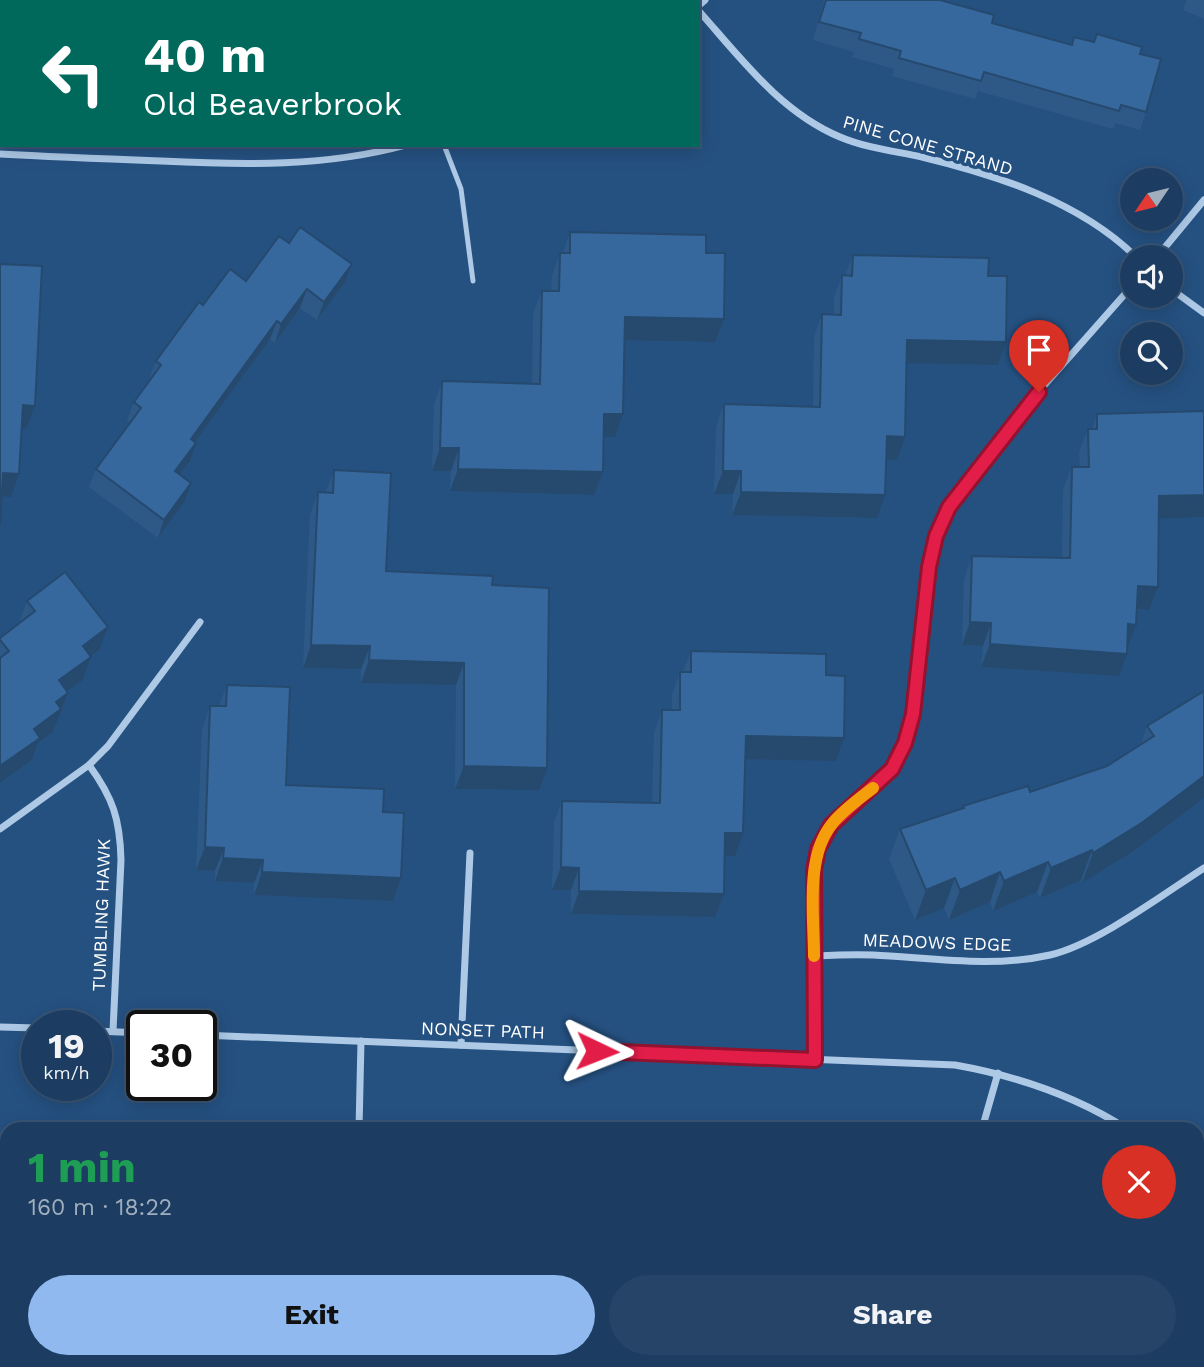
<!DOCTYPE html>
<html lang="en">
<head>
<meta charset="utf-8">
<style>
	:root { --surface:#1c3d61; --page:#254467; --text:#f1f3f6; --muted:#a0aebd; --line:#3a5676; --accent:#90b9f0 }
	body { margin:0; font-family:"Work Sans",sans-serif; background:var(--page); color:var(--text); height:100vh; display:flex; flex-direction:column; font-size:26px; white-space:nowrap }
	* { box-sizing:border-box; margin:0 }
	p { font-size:23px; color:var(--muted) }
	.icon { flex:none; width:38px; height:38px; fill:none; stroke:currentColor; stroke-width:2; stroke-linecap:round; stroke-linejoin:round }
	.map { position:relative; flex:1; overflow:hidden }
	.details { position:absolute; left:0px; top:1122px; width:1204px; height:247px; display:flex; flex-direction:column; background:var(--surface); border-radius:21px 21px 0 0; box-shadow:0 4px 18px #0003,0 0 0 2px var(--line) }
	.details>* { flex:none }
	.top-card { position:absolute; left:0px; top:0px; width:700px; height:147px; box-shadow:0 4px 18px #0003,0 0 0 2px var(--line); background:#00695c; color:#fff; overflow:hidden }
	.needle { width:46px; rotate:235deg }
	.fabs { position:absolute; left:1120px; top:168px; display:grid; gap:14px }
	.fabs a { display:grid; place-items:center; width:63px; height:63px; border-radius:50%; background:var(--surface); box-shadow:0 4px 18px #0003,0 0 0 2px var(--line); font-size:35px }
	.speed { position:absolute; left:21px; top:1010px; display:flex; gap:14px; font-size:35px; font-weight:700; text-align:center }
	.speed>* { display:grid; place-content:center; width:91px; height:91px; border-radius:50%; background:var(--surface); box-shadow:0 4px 18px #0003,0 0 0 2px var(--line); line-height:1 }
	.speed small { font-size:18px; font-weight:400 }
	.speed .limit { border:4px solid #111; border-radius:10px; background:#fff; color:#111 }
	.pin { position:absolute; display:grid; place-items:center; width:60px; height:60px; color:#fff; margin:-72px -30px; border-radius:50% 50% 50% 0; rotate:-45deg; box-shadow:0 0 7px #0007 }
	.pin .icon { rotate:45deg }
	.me { position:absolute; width:77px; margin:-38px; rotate:92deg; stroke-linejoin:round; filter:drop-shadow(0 0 5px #0008) }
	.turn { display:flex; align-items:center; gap:24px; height:147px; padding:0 28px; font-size:32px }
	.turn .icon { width:91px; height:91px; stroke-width:2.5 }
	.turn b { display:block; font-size:49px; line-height:60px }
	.round { display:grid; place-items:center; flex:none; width:74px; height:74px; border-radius:37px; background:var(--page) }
	.headline { display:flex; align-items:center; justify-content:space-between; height:119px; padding:0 28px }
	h1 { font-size:42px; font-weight:700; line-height:52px; color:#1e9e55 }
	.action { display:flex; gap:14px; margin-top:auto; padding:14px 28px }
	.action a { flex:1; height:80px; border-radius:42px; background:var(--accent); color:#111; font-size:28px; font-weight:700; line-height:80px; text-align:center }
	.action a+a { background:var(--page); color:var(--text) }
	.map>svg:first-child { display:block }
	.water { fill:#1a3b61; stroke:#a1c4e7; stroke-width:2 }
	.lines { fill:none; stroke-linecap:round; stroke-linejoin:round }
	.service { stroke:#adc9e6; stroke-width:5 }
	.minor { stroke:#adc9e6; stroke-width:7 }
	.wall { fill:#2e5987 }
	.shaded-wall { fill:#26496e }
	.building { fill:#36689d; stroke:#26496e; stroke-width:2 }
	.route-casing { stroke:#92132f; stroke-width:18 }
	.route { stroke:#e11d48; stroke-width:12 }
	.slow { stroke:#f59e0b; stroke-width:12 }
	.labels { text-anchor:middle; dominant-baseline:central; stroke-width:7; stroke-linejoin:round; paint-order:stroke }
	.street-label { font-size:18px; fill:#fff; stroke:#255181 }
</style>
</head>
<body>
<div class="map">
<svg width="1204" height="1367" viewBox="0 0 1204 1367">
	<rect width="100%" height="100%" fill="#255181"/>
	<polygon class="water" points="1197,1277 1204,1282 1204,1367 908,1367 913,1362 1197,1362"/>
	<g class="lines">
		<polyline class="service" points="444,145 461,189 473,281"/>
		<g class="minor">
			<polyline points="698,6 705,0"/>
			<path d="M698,10c42,47 82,102 142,127 26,11 54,14 82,20 75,18 158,45 214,100"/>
			<path d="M0,154c54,3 107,5 161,7 82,4 165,6 245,-16"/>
			<polyline points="1157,257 1204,200"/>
			<polyline points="1171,289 1204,313"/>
			<path d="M89,765c24,33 31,54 32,95l-8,171"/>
			<polyline points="0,829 89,765 108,746 200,622"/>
			<path d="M814,956c20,-1 39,-2 59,-1 59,3 119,13 177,0 47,-11 112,-60 154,-87"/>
			<polyline points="0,1027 37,1028"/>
			<polyline points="96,1031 142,1033"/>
			<path d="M201,1035l754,30c62,11 119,30 172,64"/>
			<polyline points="461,1045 470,853"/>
			<polyline points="815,1060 814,870 818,849 831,825 892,769 905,743 913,714 929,567 936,536 949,507 1026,406 1132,286"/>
			<polyline points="359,1129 361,1041"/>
			<polyline points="982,1129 998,1073"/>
			<polyline points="1197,1175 1204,1180"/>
			<polyline points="0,1324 7,1320"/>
			<polyline points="771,1367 778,1362"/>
		</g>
	</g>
	<g class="wall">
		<polygon points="431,0 580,0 577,2 431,2"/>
		<polygon points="824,0 940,0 992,23 1071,44 1074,37 1140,54 1146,112 1140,130 1115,123 1113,129 978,91 975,99 892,76 894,69 852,57 854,52 813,40"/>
		<polygon points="1187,0 1204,0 1204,19 1183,10"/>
		<polygon points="570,232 706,253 724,319 715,342 625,340 623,414 615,437 604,437 603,472 594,495 450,491 451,471 432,471 434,404 442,381 532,384 533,314 542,291 551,291 552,276 560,253 563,253"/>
		<polygon points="289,243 352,264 345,282 317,320 300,308 275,343 270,339 195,442 190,461 180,475 191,483 185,501 158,538 89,487 96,469 130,423 127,420 134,402 150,380 149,379 156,361 203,305 246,281"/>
		<polygon points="853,255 988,276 1006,342 998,365 907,363 897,460 886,459 877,518 732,515 733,494 714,494 716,427 724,404 813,406 814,337 822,314 834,314 834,298 842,275 845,276"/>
		<polygon points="1204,411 1204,517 1158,518 1158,587 1149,610 1137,609 1136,625 1119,676 981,667 983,646 962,645 964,579 972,556 1062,558 1063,490 1072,467 1080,467 1079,452 1088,429 1092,429 1097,414"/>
		<polygon points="334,470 386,571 492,585 539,790 455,789 456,685 361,683 361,669 303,668 310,515 318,492 326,492"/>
		<polygon points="27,601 99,650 91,657 83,680 67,692 68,693 53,732 38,743 32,760 0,783 0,638 19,623"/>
		<polygon points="691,651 826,675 844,738 836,761 745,759 743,833 735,856 724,856 724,894 715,917 571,914 571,890 552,890 554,823 562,801 652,803 654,733 662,710 672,710 672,695 680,672 683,672"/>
		<polygon points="227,685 286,785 383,812 401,878 393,901 254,895 254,883 215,881 215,871 196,870 202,729 210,706 219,706"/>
		<polygon points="1204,691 1132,852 1082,883 1081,880 1040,898 1037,892 993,911 990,902 949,920 944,908 915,920 889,859 900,829 962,809 963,806 1030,792 1107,766 1141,744 1147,726"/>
		<polygon points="0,1145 7,1150 7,1242 0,1244"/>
		<polygon points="80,1362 348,1362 349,1367 80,1367"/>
	</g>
	<g class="shaded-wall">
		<polygon points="560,0 580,0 577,2 557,2"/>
		<polygon points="352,264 345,282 317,320 324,302"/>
		<polygon points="307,289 300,308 275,343 281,324"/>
		<polygon points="625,317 724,319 715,342 617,340"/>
		<polygon points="277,321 270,339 184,457 191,439"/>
		<polygon points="907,340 1006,342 998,365 899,363"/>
		<polygon points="23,405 35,406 26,429 15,427"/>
		<polygon points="604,414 623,414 615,437 596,437"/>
		<polygon points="887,436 905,437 897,460 878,459"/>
		<polygon points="196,443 190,461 169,489 175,471"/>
		<polygon points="440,448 459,448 451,471 432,471"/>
		<polygon points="458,469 603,472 594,495 450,491"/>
		<polygon points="723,471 741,471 733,494 714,494"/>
		<polygon points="3,473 19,474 11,497 0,496"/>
		<polygon points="191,483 185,501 158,538 164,520"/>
		<polygon points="741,492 885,495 877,518 732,515"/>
		<polygon points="1204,495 1204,517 1150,519 1159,496"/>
		<polygon points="1138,586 1158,587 1149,610 1130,608"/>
		<polygon points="970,622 991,623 983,646 962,645"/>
		<polygon points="1128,624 1136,625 1128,648"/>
		<polygon points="108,627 99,650 75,669 83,646"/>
		<polygon points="990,644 1127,654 1119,676 981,667"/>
		<polygon points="311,645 370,646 361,669 303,668"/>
		<polygon points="91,657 83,680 51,703 59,680"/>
		<polygon points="369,660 464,663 456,685 361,683"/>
		<polygon points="68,693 53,732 38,743 32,760 0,783 0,766 56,702"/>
		<polygon points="746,736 844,738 836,761 737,759"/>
		<polygon points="464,766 547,768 539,790 455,789"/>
		<polygon points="1204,776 1204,798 1132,852 1082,883 1093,853"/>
		<polygon points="725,833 743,833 735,856 717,856"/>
		<polygon points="205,847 224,848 215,871 196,870"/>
		<polygon points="1092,850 1081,880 1040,898 1051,868"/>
		<polygon points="223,858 263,860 254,883 215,881"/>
		<polygon points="1048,862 1037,892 993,911 1004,881"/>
		<polygon points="561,867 579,868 571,890 552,890"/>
		<polygon points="262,872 401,878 393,901 254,895"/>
		<polygon points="1000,872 990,902 949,920 960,890"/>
		<polygon points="955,878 944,908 915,920 926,890"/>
		<polygon points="579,891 724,894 715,917 571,914"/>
		<polygon points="7,1226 7,1242 0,1244 5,1227"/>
	</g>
	<g class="building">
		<polygon points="448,0 539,0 536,2 449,2"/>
		<polygon points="826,0 940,0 994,15 992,23 1072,45 1074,37 1094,42 1097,34 1142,47 1140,54 1161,59 1146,112 1121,105 1119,111 984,72 981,81 899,58 901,51 859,39 861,33 819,22"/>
		<polygon points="300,227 352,264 324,302 307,289 281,324 277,321 191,439 196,443 175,471 191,483 164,520 96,469 141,408 134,402 161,365 156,361 199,302 203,305 230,269 246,281 279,236 289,243"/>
		<polygon points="570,232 706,235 706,253 725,253 724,319 625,317 623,414 604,414 603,472 458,469 459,448 440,448 442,381 540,384 542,291 559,291 560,253 570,253"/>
		<polygon points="853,255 989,258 988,276 1007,276 1006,342 907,340 905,437 887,436 885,495 741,492 741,471 723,471 724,404 820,407 822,314 841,315 842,275 852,276"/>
		<polygon points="0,264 42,266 35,406 23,405 19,474 3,473 0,525"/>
		<polygon points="1204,411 1204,495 1159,496 1158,587 1138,586 1136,625 1128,624 1127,654 990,644 991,623 970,622 972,556 1070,558 1072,467 1089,467 1088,429 1097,429 1097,414"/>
		<polygon points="334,470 391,473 386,571 493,576 492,585 549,588 547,768 464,766 464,663 369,660 370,646 311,645 318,492 333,493"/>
		<polygon points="65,572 108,627 83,646 91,657 59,680 68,693 56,702 61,709 34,729 40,738 0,766 0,658 9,651 0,640 0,638 35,611 27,601"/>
		<polygon points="691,651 826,654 826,675 845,676 844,738 746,736 743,833 725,833 724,894 579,891 579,868 561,867 562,801 660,803 662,710 680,710 680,672 691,672"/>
		<polygon points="227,685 290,687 286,785 384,789 383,812 404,813 401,878 262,872 263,860 223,858 224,848 205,847 210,706 226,706"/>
		<polygon points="1204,691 1204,776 1143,822 1093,853 1092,850 1051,868 1048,862 1004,881 1000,872 960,890 955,878 926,890 900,829 964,808 963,806 1028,786 1030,792 1107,766 1154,736 1147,726"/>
		<polygon points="4,1143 7,1150 7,1226 5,1227 0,1214 0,1145"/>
		<polygon points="89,1362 348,1362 349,1367 89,1367"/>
		<polygon points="697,1366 697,1367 657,1367"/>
	</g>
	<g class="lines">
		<defs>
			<polyline id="route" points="597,1051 815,1060 814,870 818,849 831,825 892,769 905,743 913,714 929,567 936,536 949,507 1039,392"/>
		</defs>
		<use href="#route" class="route-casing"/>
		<use href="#route" class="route"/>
		<path class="slow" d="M814,956c0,-40 -9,-99 18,-132 11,-14 27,-25 41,-36"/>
	</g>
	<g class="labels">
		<g class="street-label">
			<text transform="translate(928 145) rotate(16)">PINE CONE STRAND</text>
			<text transform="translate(101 915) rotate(-88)">TUMBLING HAWK</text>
			<text transform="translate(937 942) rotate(2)">MEADOWS EDGE</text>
			<text transform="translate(483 1030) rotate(2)">NONSET PATH</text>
		</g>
	</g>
</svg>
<div class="fabs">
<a><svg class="needle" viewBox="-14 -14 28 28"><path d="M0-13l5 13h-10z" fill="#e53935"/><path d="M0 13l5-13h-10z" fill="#a0aebd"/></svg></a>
<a><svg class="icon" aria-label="sound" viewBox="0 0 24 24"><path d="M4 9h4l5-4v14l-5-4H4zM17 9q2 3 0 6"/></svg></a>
<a><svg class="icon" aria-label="search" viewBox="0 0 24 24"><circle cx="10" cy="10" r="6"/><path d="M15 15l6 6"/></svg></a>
</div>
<div class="speed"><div>19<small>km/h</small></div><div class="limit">30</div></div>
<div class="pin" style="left:1039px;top:392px;background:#d93025"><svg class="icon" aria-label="arrive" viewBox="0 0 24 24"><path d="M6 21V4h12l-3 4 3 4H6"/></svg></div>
<svg class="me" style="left:597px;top:1051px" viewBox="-20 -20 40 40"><path d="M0-17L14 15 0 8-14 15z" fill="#e11d48" stroke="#fff" stroke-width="4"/></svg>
<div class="top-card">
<div class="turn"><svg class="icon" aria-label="left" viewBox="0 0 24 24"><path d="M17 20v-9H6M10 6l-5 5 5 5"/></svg><div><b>40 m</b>Old Beaverbrook</div></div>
</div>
<section class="details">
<div class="headline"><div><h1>1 min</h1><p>160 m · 18:22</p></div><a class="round" style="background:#d93025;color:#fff"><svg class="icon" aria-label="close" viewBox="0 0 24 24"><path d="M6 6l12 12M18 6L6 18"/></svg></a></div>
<div class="action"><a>Exit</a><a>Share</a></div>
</section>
</div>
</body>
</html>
